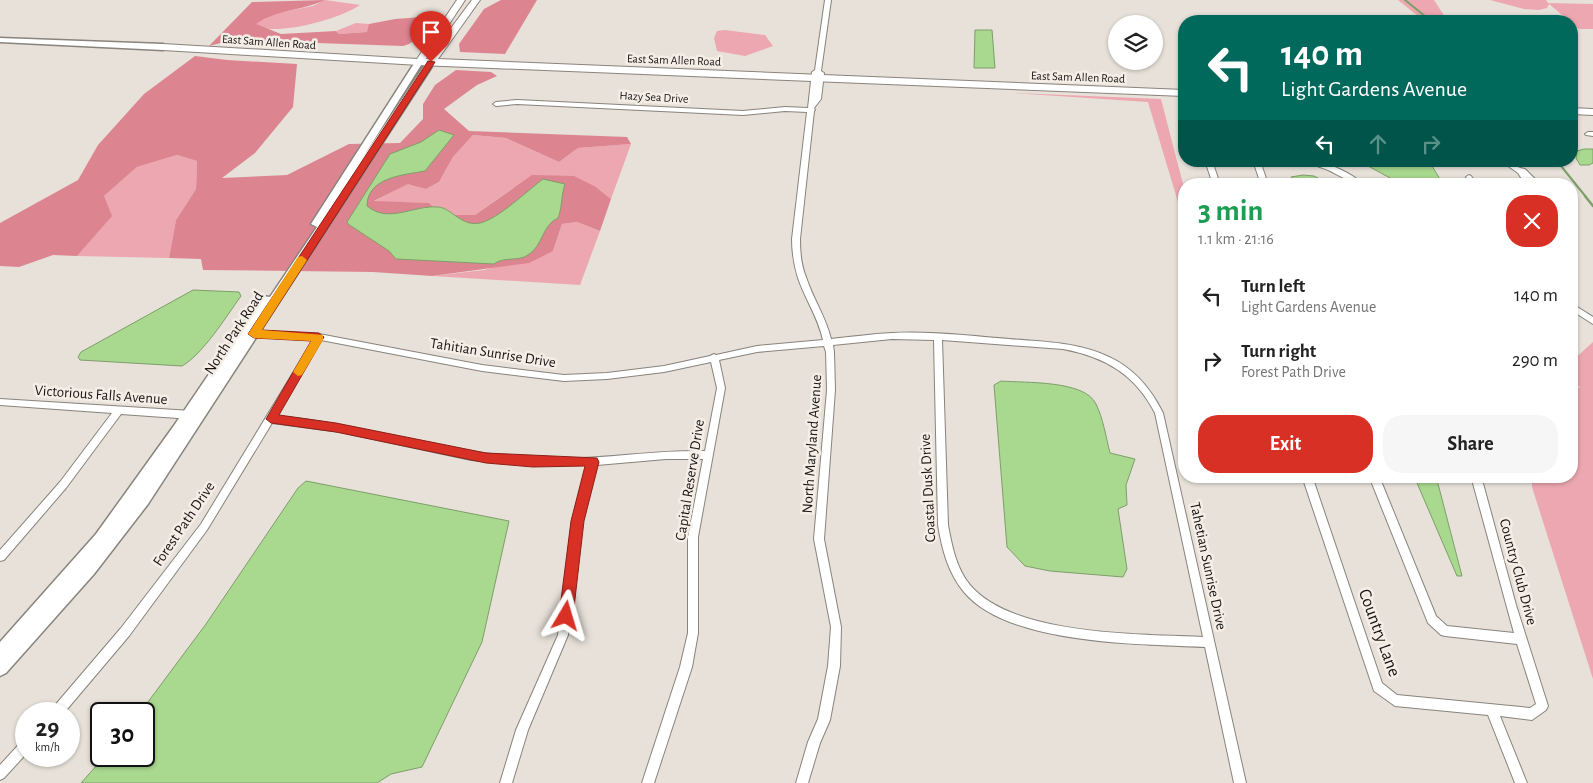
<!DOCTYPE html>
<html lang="en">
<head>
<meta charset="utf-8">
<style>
	:root { --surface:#fff; --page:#f6f6f6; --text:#222; --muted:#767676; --accent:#d93025 }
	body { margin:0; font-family:"Alegreya Sans",sans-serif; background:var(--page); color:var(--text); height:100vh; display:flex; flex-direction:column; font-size:19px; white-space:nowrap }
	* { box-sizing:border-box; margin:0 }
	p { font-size:16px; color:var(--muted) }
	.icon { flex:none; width:28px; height:28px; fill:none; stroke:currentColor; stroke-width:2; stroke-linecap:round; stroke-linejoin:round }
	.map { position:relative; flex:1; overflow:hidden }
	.sheet { position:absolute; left:1178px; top:178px; width:400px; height:305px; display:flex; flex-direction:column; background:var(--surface); border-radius:20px; box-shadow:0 1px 4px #0004 }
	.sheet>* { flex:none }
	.guide { position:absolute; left:1178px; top:15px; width:400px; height:152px; border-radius:20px; box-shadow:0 1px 4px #0004; background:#00695c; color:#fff; overflow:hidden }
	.tools { position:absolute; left:1108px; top:15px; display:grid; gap:10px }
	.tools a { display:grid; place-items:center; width:55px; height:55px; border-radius:50%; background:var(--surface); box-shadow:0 1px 4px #0004; font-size:25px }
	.speed { position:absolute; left:15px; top:702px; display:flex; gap:10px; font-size:25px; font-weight:700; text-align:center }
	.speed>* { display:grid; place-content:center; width:65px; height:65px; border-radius:50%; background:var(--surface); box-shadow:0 1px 4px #0004; line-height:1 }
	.speed small { font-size:12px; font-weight:400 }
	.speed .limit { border:2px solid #111; border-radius:8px; background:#fff; color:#111 }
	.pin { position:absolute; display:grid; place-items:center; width:42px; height:42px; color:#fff; margin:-51px -21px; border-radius:50% 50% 50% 0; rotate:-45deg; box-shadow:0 0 5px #0007 }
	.pin .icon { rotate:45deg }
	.me { position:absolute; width:55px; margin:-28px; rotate:7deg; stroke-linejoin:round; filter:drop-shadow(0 0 4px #0008) }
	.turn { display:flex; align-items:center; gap:18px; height:105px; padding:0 20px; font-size:22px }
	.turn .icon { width:65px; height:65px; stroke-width:2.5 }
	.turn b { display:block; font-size:35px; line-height:42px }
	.lanes { display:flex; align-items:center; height:48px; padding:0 20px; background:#0003; justify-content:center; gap:25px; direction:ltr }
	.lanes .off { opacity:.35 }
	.round { display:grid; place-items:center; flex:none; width:52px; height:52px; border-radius:20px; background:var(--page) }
	.head { display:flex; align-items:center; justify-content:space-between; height:85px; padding:0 20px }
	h1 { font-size:30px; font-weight:600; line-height:38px; color:#1e9e55 }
	.action { display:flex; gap:10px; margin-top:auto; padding:10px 20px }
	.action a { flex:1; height:58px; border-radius:20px; background:var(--accent); color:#fff; font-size:20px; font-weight:600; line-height:58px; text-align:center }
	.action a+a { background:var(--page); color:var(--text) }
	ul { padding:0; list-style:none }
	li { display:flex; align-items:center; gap:15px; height:65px; padding:0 20px }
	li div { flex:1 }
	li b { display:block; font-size:19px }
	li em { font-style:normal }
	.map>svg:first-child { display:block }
	.green { fill:#eca7b0 }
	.forest { fill:#dd8491 }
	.water { fill:#a9d88f; stroke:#7e9e6a }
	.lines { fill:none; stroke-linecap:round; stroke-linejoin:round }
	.stream-far1 { stroke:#7e9e6a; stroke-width:2 }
	.stream { stroke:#7e9e6a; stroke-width:2.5 }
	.street-casing { stroke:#88837c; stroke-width:2 }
	.secondary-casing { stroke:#88837c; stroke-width:3 }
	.primary-casing { stroke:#88837c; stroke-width:2 }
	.street { fill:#fff; fill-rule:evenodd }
	.secondary { fill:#fff; fill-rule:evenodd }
	.primary { fill:#fff; fill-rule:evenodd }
	.route { fill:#d93025; stroke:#8d1f18 }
	.slow { fill:#f59e0b }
	.labels { text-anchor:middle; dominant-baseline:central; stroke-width:5; stroke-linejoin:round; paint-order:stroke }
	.far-street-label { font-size:12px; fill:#181614; stroke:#f4eee6 }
	.street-label { font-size:15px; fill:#181614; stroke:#f4eee6 }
	.near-street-label { font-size:18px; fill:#181614; stroke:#f4eee6 }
</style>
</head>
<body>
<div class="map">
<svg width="1593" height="783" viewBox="0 0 1593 783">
	<rect width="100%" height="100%" fill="#e7e1d9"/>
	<g class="green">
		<path d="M325,0l35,5c-22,14 -64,25 -90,24 -5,0 -10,-3 -15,-5l17,-10 41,-8z"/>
		<polygon points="1398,0 1434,0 1445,17 1451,21 1424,21"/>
		<polygon points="1490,0 1546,0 1548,3 1593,4 1593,29 1579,29 1549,4 1547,8 1539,10 1524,9"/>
		<polygon points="356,23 369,24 370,28 367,32 339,34 336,31"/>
		<polygon points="725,30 765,35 773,46 745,56 717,51 714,38 717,31"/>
		<polygon points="1014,93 1161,99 1184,188 1184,222 1148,102"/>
		<polygon points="473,135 506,138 559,162 578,148 631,144 611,199 596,187 513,188 475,215 442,215 429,203 373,202 409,183 426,189 439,182 453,157"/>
		<polygon points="177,155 197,161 196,189 176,220 169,258 77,256 91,239 104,196 137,167"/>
		<polygon points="577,222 600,231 580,285 432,276 484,270 553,251 562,224"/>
		<polygon points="1593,342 1593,679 1532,487 1532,476 1571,476 1571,395 1580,387 1571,383 1571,362"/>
	</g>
	<g class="forest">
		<path d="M325,0c-23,11 -48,9 -69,24l25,10 55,-3 3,3 28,-2 2,-8 26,-5 28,-2c-2,15 -4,25 -20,29l-171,-6 -23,6 43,-44z"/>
		<polygon points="501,0 537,0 505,54 460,52 459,44 484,9"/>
		<polygon points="195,56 227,60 297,64 293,107 255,153 222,178 287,175 349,144 400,143 423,119 423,104 435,85 456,70 491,72 497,76 477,85 444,109 469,131 627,137 631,144 578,148 559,162 506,138 473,135 453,157 439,182 426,189 408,184 374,201 429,203 442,215 475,215 532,175 574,176 596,187 611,199 600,231 577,222 562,224 553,251 529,263 432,276 373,272 203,270 201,259 169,258 176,220 196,189 197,161 177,155 137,167 104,196 112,216 77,256 53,255 19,267 0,266 0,223 78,180 98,145 144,94"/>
	</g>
	<g class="water">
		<polygon points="975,30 992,30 995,68 974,68"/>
		<path d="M439,130l15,5 -29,36c-21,4 -58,6 -58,35 22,18 46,-1 71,1 14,1 23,20 42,16 18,-4 47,-32 63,-44l22,5c-4,12 -3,25 -7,34 -16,7 -15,28 -30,37 -10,7 -24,1 -34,9l-98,-5 -7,-8 -41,-27 -1,-2 43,-68 31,-12z"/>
		<polygon points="1584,149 1593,149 1593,163 1589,165 1580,165 1576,158 1577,151"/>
		<polygon points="1359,161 1471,161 1455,164 1434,164 1432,166 1443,184 1401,184"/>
		<polygon points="1303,175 1314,176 1329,184 1295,184 1291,177"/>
		<path d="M193,290l46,2 2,4c-15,21 -38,58 -59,70l-102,-6 -2,-3 3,-5z"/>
		<path d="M1001,381c24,2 84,-1 95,23 7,14 10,33 14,49l25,6 -9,26 1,20 -9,4 9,60 -4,8 -73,-6 -25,-5 -18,-19 -13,-162z"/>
		<polygon points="1414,476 1436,476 1462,576 1457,576"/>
		<polygon points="306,481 509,521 482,642 422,767 391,774 377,783 81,783 105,756 144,756 144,714 139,714 206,624 298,488"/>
	</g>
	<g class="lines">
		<g class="stream-far1">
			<polyline points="1405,0 1431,21"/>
			<polyline points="1557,161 1586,197"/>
		</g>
		<polyline class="stream" points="1585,196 1593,206"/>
		<defs>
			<g id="street">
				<path d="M825,0h6l-10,71 3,2 -3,26 -7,9 1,2 -1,1 -14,128c0,13 1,26 6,38 7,22 20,40 25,62 20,-2 40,-5 61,-6 39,-2 78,3 117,6 34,3 69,3 100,18 26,12 42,32 54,56l83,370h-12l-29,-136c-65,-3 -197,-2 -241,-55 -16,-19 -22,-43 -26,-67l-4,-185 -42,-1 -59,6 1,7 1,38 -11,149 17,88 -1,39 -10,54 -10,23 -12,40h-12l12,-41 10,-23 10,-53 3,-39 -17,-88 13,-149 -1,-38 -2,-6 -67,6 -38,8 6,28 -27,149v96l-6,34 -38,116h-12l38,-116 8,-34v-96l15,-78h-37l-69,6 -15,56 -14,114 -40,95 -16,53h-12l16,-53 42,-95 14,-114 15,-56h-59l-57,-5 -131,-28 -68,-9 -65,107 -78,106 -66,78h-14l2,-4 70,-82 80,-104 112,-184 -65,-4 -4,-3 1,-2 74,3 163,31 82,10 43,-2 57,-7 46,-10 4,-2 2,1 41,-9 66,-6c-5,-23 -18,-41 -25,-62 -4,-13 -6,-26 -6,-39l15,-127 -22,-1 -42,4 -226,-11 -21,2 -3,-2 3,-2 21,-2 226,11 42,-4 23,1 4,-36 3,-2zM321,340l161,31 82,10 43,-2 57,-7 47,-10 6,26 -12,63c-41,-1 -81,5 -122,7 -27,2 -55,0 -83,-3 -76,-7 -148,-33 -224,-39zM942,340l121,9c42,8 72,25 92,64l48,224c-63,-3 -190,-1 -233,-52 -14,-17 -18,-39 -22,-60z"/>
				<polygon points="1588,132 1593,132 1593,136 1586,135 1585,134"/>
				<polygon points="1205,161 1212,161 1220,184 1213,184"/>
				<polygon points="1253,161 1260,161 1268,184 1261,184"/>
				<path d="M1293,161c6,0 13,0 20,0 17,2 38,12 50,23 -15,0 -28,-13 -43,-17 -9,-3 -20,-2 -27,-6z"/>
				<path d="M1501,161c12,0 13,7 24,8l15,15h-7l-2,-2 1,2h-7l-7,-11z"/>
				<polygon points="1469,175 1471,176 1477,184 1470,184 1466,177"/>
				<polygon points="1571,303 1593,317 1593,324 1571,310"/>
				<polygon points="0,399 192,411 195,413 196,415 195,417 192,419 121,414 66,488 4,560 0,561 0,550 60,482 112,413 0,405"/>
				<polygon points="1302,476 1312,476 1382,683 1397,695 1530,708 1536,704 1517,644 1445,636 1441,635 1428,623 1369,476 1379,476 1436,616 1447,626 1514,633 1471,476 1481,476 1516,605 1548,706 1546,710 1532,720 1500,716 1527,783 1515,783 1488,715 1395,706 1374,691"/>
				<polygon points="26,739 26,754 4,778 0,780 0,765 22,741"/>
			</g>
			<g id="secondary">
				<polygon points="0,38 163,44 167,47 163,50 0,42"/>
				<polygon points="419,59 423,62 362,159 428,60 435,62 148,504 94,574 6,673 0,676 0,642 96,534 173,427 262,296 270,297 317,227 311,224 415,62"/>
			</g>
			<g id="primary">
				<polygon points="457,0 465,0 426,59 428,59 472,0 480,0 438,59 1184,90 1184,96 419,65 163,50 158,47 163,44 417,59"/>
				<polygon points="1571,108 1593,109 1593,115 1571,114"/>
			</g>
		</defs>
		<use href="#street" class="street-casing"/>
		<use href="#secondary" class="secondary-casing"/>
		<use href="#primary" class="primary-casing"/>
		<use href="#street" class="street"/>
		<use href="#secondary" class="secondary"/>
		<use href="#primary" class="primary"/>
	</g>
	<polygon class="route" points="428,61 435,62 262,330 319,333 324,337 279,415 336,423 486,453 597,458 599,462 584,521 573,616 571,620 566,622 561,620 559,616 571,521 585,466 533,467 486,463 336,432 271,423 266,419 311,341 254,338 248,334"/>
	<polygon class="slow" points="302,256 307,260 262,330 323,335 323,340 302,375 298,376 293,372 311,341 254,338 248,334 298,257"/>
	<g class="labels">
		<g class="far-street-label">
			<text transform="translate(269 42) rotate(4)">East Sam Allen Road</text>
			<text transform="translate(674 60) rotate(2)">East Sam Allen Road</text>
			<text transform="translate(1078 77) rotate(2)">East Sam Allen Road</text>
			<text transform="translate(654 97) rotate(3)">Hazy Sea Drive</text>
		</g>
		<g class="street-label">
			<text transform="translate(234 333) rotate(-57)">North Park Road</text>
			<text transform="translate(493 353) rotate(9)">Tahitian Sunrise Drive</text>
			<text transform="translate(101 395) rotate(4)">Victorious Falls Avenue</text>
			<text transform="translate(812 444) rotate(-86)">North Maryland Avenue</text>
			<text transform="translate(690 480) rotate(-81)">Capital Reserve Drive</text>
			<text transform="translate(928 488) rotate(-93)">Coastal Dusk Drive</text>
			<text transform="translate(184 524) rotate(-56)">Forest Path Drive</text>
			<text transform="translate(1208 566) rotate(78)">Tahetian Sunrise Drive</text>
			<text transform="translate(1518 572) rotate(75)">Country Club Drive</text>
		</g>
		<g class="near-street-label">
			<text transform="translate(1379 633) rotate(70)">Country Lane</text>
		</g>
	</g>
</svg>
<div class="tools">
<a><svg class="icon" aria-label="layers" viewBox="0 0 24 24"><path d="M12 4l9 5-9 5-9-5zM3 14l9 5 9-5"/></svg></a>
</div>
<div class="speed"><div>29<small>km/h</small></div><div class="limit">30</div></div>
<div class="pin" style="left:431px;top:62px;background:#d93025"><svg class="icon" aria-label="arrive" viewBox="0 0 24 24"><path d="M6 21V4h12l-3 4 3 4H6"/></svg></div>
<svg class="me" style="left:566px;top:616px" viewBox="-20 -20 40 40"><path d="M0-17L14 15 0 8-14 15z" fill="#d93025" stroke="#fff" stroke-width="4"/></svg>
<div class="guide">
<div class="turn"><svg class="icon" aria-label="left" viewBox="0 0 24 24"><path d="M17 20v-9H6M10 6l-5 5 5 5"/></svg><div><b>140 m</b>Light Gardens Avenue</div></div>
<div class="lanes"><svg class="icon" aria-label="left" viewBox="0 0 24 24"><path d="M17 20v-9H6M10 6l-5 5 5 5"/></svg><svg class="icon off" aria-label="ahead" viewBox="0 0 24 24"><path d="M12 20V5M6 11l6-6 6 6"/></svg><svg class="icon off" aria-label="right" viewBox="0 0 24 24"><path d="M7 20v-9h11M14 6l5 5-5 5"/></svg></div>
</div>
<section class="sheet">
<div class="head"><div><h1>3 min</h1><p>1.1 km · 21:16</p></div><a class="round" style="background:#d93025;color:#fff"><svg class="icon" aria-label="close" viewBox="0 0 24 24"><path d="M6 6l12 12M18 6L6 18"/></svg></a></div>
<ul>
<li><svg class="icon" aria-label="left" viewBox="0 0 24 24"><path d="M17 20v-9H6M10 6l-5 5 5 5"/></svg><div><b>Turn left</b><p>Light Gardens Avenue</p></div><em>140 m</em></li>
<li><svg class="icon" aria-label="right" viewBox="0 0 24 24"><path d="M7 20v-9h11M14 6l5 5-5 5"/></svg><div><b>Turn right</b><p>Forest Path Drive</p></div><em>290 m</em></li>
</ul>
<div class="action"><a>Exit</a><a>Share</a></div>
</section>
</div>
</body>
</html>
